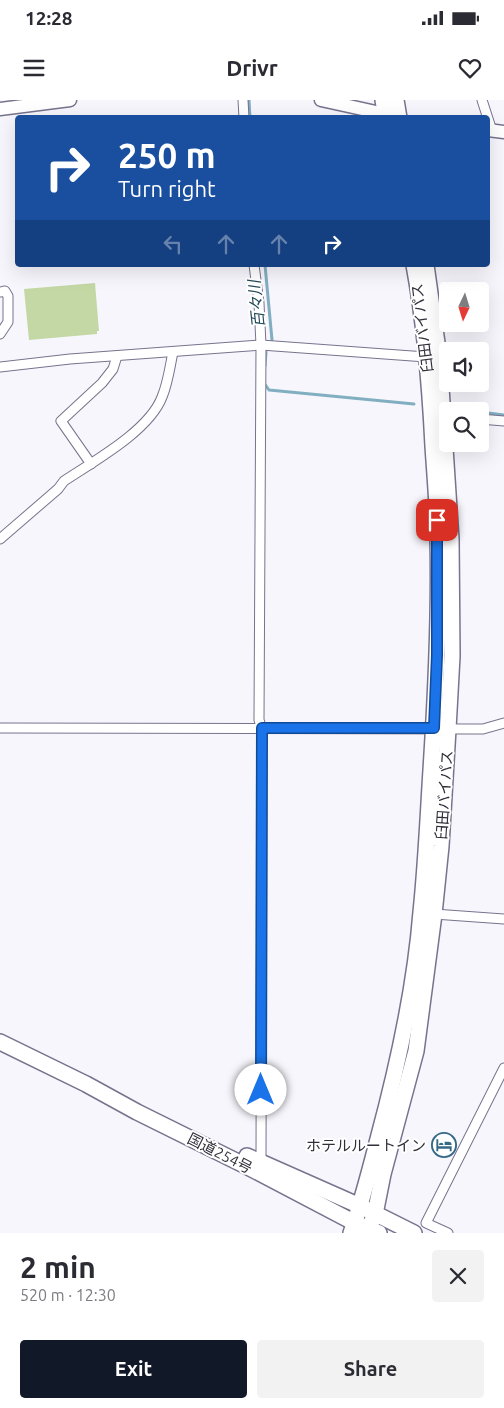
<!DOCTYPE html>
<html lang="en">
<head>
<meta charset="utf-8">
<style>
	:root { --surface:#fff; --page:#f2f2f3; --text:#2b2b33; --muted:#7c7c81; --accent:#111827 }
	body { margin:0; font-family:Ubuntu,"Noto Sans JP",sans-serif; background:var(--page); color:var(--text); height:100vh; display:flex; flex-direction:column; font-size:19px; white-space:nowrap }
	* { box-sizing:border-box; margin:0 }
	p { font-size:16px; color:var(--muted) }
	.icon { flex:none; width:28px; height:28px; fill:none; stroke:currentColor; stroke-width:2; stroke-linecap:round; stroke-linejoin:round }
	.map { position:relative; height:1133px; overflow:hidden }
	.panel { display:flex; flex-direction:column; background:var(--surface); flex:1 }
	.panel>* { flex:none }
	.banner { position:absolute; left:15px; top:15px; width:475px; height:152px; border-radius:5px; box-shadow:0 5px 20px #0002; background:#1a4fa0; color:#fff; overflow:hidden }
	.needle { width:32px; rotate:184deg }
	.controls { position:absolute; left:439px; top:182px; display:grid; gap:10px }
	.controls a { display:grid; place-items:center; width:50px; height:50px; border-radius:5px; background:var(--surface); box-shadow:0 5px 20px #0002; font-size:25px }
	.pin { position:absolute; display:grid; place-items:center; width:42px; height:42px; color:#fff; margin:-21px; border-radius:10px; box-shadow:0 2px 8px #0006 }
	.me { position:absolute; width:55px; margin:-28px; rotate:0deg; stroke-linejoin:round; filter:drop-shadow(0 0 4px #0008) }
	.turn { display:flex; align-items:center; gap:18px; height:105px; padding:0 20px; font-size:22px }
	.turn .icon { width:65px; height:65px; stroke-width:2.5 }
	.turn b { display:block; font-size:35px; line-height:42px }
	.lanes { display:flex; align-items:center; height:48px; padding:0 20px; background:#0003; justify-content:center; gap:25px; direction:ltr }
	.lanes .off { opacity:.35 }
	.round { display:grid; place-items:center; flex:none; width:52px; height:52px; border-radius:5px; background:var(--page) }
	.overview { display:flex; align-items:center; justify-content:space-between; height:85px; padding:0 20px }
	h1 { font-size:30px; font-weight:700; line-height:38px }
	.primary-button { display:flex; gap:10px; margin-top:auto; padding:10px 20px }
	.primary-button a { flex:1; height:58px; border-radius:5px; background:var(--accent); color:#fff; font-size:20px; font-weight:700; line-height:58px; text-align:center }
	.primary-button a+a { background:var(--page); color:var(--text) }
	.status { display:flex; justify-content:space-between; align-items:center; height:35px; padding:0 25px; background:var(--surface); direction:ltr }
	.status svg { height:14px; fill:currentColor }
	header { display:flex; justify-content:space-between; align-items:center; height:65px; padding:0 20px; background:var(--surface); font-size:22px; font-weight:700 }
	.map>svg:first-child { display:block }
	.green { fill:#c3d8a5 }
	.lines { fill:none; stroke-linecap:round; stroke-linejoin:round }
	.stream { stroke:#81afc1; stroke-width:3 }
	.minor-casing { stroke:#78738d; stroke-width:11 }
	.secondary-casing { stroke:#78738d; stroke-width:15 }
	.trunk-casing { stroke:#78738d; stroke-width:18 }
	.minor { stroke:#fff; stroke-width:9 }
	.secondary { stroke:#fff; stroke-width:12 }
	.trunk { stroke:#fff; stroke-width:15 }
	.route-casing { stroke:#114b97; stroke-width:12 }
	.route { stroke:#1a73e8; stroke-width:9 }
	.labels { text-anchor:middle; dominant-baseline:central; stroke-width:4; stroke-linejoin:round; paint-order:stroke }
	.street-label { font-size:15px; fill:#302e39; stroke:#fff }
	.poi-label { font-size:15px; fill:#302e39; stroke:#fff; text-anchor:end }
	.water-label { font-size:16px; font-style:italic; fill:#234a56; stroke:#fff }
</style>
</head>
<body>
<div class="status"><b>12:28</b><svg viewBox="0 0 49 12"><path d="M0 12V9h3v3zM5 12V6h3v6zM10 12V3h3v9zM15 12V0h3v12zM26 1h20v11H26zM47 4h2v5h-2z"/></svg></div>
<header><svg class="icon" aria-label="menu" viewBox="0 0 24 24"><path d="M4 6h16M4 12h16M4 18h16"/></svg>Drivr<svg class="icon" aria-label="heart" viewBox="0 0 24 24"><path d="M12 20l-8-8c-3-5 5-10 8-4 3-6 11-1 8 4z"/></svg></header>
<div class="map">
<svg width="504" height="1133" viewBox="0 0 504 1133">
	<rect width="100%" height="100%" fill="#f7f6fc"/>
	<polygon class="green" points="95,183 99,231 97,231 97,234 29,240 24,189"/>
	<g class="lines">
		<g class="stream">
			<polyline points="249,0 250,18"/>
			<polyline points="265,165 272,240"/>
			<polyline points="265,266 266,252"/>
			<polyline points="264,283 269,290 414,304"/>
			<polyline points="465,310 474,311"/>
			<polyline points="480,312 504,315"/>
		</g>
		<defs>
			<g id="minor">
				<polyline points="243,0 244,18"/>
				<polyline points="482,0 492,31"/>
				<polyline points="254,165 259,203 261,245 259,620 262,629 261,1062"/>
				<polyline points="0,192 5,191 8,196 8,222 0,234"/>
				<polyline points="0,267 70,259 261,245 426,257"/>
				<polyline points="480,319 504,321"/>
				<polyline points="91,364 61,321 102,283 113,269 117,256"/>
				<path d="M0,439l58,-50 6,-8c30,-20 85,-50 98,-84 6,-14 8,-31 11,-45"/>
				<polyline points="0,628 472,629 483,629 504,623"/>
				<polyline points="434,814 504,819"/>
				<polyline points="448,1133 426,1123 504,968"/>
			</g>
			<g id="secondary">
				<polyline points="321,0 394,16"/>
				<polyline points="0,9 70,0"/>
				<polyline points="488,30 504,32"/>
			</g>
			<g id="trunk">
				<polyline points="383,0 386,18"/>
				<polyline points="396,0 399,18"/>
				<polyline points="0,942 86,984 137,1012 248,1067 355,1123 379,1133"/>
				<polyline points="247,1056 360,1106 414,1133"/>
				<path d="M351,1133c11,-31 19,-63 27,-94 20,-74 37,-151 43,-227 5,-47 7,-95 10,-142 5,-77 9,-154 7,-231 0,-31 -3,-62 -5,-93 -3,-61 -8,-122 -19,-181"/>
				<polyline points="367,1133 375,1114 383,1074 416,951 434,814 441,746 448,629 452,556 451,439 439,257 426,165"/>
			</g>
		</defs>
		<use href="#minor" class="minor-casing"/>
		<use href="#secondary" class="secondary-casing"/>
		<use href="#trunk" class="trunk-casing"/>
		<use href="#minor" class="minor"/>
		<use href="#secondary" class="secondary"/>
		<use href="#trunk" class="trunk"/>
	</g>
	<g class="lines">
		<defs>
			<polyline id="route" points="261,990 262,628 434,628 437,555 437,420"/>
		</defs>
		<use href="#route" class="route-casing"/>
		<use href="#route" class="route"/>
	</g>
	<defs>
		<symbol id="hotel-ring" viewBox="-11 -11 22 22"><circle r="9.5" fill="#fff" stroke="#356885" stroke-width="1.5"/><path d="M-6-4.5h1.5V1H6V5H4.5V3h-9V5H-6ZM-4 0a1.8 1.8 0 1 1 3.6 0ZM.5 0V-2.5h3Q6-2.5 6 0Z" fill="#356885"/></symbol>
	</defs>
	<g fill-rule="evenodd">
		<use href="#hotel-ring" x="430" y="1031" width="28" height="28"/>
	</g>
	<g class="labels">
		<g class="street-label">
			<text transform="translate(422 228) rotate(-97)">臼田バイパス</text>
			<text transform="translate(444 695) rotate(-86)">臼田バイパス</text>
			<text transform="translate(220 1053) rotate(27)">国道254号</text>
		</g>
		<g class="poi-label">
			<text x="426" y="1045">ホテルルートイン</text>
		</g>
		<g class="water-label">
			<text transform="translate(256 204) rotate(-96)">百々川</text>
		</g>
	</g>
</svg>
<div class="controls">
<a><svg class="needle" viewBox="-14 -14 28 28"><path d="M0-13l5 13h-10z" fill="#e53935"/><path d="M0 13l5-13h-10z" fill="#7c7c81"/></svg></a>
<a><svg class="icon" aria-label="sound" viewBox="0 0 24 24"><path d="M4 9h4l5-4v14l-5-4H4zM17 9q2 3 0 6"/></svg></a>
<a><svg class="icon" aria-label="search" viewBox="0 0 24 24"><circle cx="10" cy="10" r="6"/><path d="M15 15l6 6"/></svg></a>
</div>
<div class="pin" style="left:437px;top:420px;background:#d93025"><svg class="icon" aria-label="arrive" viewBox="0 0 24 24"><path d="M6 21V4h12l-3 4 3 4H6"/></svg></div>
<svg class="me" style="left:261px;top:990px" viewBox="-20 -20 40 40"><circle r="19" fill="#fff"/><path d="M0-13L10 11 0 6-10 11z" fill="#1a73e8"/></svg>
<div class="banner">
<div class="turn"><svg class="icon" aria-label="right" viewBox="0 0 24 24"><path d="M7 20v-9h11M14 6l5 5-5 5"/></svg><div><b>250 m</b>Turn right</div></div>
<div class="lanes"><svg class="icon off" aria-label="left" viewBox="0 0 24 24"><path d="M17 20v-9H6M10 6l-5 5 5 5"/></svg><svg class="icon off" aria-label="ahead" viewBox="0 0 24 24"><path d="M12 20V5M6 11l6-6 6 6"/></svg><svg class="icon off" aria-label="ahead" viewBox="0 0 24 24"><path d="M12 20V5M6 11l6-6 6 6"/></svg><svg class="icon" aria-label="right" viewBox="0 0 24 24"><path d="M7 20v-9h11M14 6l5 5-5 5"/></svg></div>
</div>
</div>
<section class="panel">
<div class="overview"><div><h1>2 min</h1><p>520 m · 12:30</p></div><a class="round"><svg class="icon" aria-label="close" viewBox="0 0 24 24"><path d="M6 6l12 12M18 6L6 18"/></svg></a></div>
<div class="primary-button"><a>Exit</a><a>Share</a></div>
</section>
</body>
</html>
